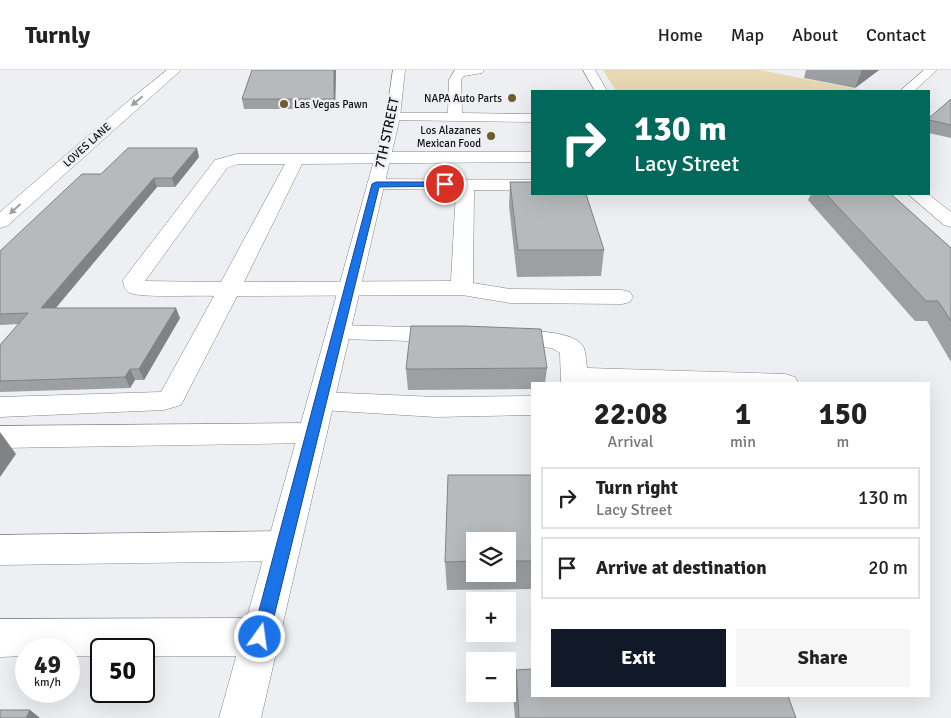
<!DOCTYPE html>
<html lang="en">
<head>
<meta charset="utf-8">
<style>
	:root { --surface:#fff; --page:#f6f6f6; --text:#222; --muted:#767676; --line:#e0e0e0; --accent:#111827 }
	body { margin:0; font-family:Signika,sans-serif; background:var(--page); color:var(--text); height:100vh; display:flex; flex-direction:column; font-size:19px; white-space:nowrap }
	* { box-sizing:border-box; margin:0 }
	p { font-size:16px; color:var(--muted) }
	.icon { flex:none; width:28px; height:28px; fill:none; stroke:currentColor; stroke-width:2; stroke-linecap:round; stroke-linejoin:round }
	.map { position:relative; flex:1; overflow:hidden }
	.sheet { position:absolute; left:531px; top:312px; width:399px; height:315px; display:flex; flex-direction:column; background:var(--surface); border-radius:0px; box-shadow:0 5px 20px #0002 }
	.sheet>* { flex:none }
	.top-card { position:absolute; left:531px; top:20px; width:399px; height:105px; border-radius:0px; box-shadow:0 5px 20px #0002; background:#00695c; color:#fff; overflow:hidden }
	.buttons { position:absolute; left:466px; top:462px; display:grid; gap:10px }
	.buttons a { display:grid; place-items:center; width:50px; height:50px; border-radius:0px; background:var(--surface); box-shadow:0 5px 20px #0002; font-size:25px }
	.speed { position:absolute; left:15px; top:568px; display:flex; gap:10px; font-size:25px; font-weight:700; text-align:center }
	.speed>* { display:grid; place-content:center; width:65px; height:65px; border-radius:50%; background:var(--surface); box-shadow:0 5px 20px #0002; line-height:1 }
	.speed small { font-size:12px; font-weight:400 }
	.speed .limit { border:2px solid #111; border-radius:8px; background:#fff; color:#111 }
	.pin { position:absolute; display:grid; place-items:center; width:42px; height:42px; color:#fff; margin:-21px; border:2px solid #fff; border-radius:50%; box-shadow:0 1px 5px #0007 }
	.me { position:absolute; width:55px; margin:-28px; rotate:14deg; stroke-linejoin:round; filter:drop-shadow(0 0 4px #0008) }
	.turn { display:flex; align-items:center; gap:18px; height:105px; padding:0 20px; font-size:22px }
	.turn .icon { width:65px; height:65px; stroke-width:2.5 }
	.turn b { display:block; font-size:35px; line-height:42px }
	.eta { display:flex; justify-content:space-evenly; align-items:center; height:85px; text-align:center }
	.eta b { font-size:30px; font-weight:800; line-height:35px }
	.cta { display:flex; gap:10px; margin-top:auto; padding:10px 20px }
	.cta a { flex:1; height:58px; border-radius:0px; background:var(--accent); color:#fff; font-size:20px; font-weight:800; line-height:58px; text-align:center }
	.cta a+a { background:var(--page); color:var(--text) }
	ul { padding:0; list-style:none }
	li { display:flex; align-items:center; gap:15px; height:62px; margin:0 10px 8px; padding:0 10px; border:2px solid var(--line); border-radius:0px }
	li div { flex:1 }
	li b { display:block; font-size:19px }
	li em { font-style:normal }
	header { display:flex; align-items:center; gap:30px; box-sizing:border-box; height:70px; padding:0 25px; background:var(--surface); border-bottom:1px solid var(--line) }
	header strong { font-size:24px }
	nav { display:flex; gap:28px; margin-inline-start:auto; font-size:18px }
	.map>svg:first-child { display:block }
	.green { fill:#e8d9b3 }
	.lines { fill:none; stroke-linecap:round; stroke-linejoin:round }
	.minor-casing { stroke:#818385; stroke-width:1 }
	.major-casing { stroke:#818385; stroke-width:1 }
	.minor { fill:#fff; fill-rule:evenodd }
	.major { fill:#fff; fill-rule:evenodd }
	.wall { fill:#9da0a2; fill-rule:evenodd }
	.shaded-wall { fill:#808284 }
	.building { fill:#b7babc; stroke:#808284 }
	.oneway { fill:#9fa0a0 }
	.route { fill:#1a73e8; stroke:#114b97 }
	.poi-dot { fill:#6f5d2b; stroke:#edeff2; stroke-width:2 }
	.labels { text-anchor:middle; dominant-baseline:central; stroke-width:5; stroke-linejoin:round; paint-order:stroke }
	.far-poi-label { font-size:11px; fill:#101112; stroke:#edeff2; text-anchor:end }
	.far-street-label { font-size:11px; fill:#101112; stroke:#edeff2 }
	.street-label { font-size:14px; fill:#101112; stroke:#edeff2 }
</style>
</head>
<body>
<header>
<strong>Turnly</strong>
<nav><a>Home</a><a>Map</a><a>About</a><a>Contact</a></nav>
</header>
<div class="map">
<svg width="951" height="648" viewBox="0 0 951 648">
	<rect width="100%" height="100%" fill="#edeff2"/>
	<polygon class="green" points="603,0 759,0 867,21 616,21"/>
	<g class="lines">
		<defs>
			<g id="minor">
				<polygon points="167,0 181,0 7,156 0,158 0,142 126,33"/>
				<polygon points="455,0 484,0 482,3 464,6 461,10 462,43 532,44 532,52 388,50 386,47 388,44 393,43 448,43 449,10"/>
				<polygon points="583,0 595,0 607,21 595,21"/>
				<polygon points="924,0 937,0 914,21 900,21"/>
				<path d="M383,82h149v10l-230,2 -58,118 207,-1 5,-91 -80,-1 -6,-1 -3,-4 3,-4 6,-1 156,1v10h-58l-1,93 37,6 112,1 8,2 3,5 -3,5 -8,2 -112,-1 -48,-8 -225,1 -56,109 -17,5 -164,7v-20l161,-5 53,-96c-16,-1 -72,2 -84,-3 -5,-3 -7,-8 -7,-13l92,-120 22,-6h140zM238,94h47l-64,118 -76,-1 82,-113z"/>
				<polygon points="908,124 928,124 951,142 951,157 944,155"/>
				<polygon points="338,255 447,258 456,260 459,265 456,270 447,272 338,269 329,267 326,262 329,257"/>
				<path d="M505,260c18,1 71,-1 79,18 2,6 2,14 3,20l198,6 10,3 3,6 -237,1 -1,-31 -8,-5 -56,-5 -3,-5 3,-5z"/>
				<polygon points="321,322 436,327 532,326 532,345 436,347 321,340 311,338 307,331 311,324"/>
				<polygon points="312,353 322,356 327,363 322,370 312,373 0,378 0,356"/>
				<polygon points="284,461 296,466 301,476 296,486 284,491 0,495 0,465"/>
				<polygon points="260,548 274,554 280,567 274,580 260,586 144,586 144,579 101,579 101,586 69,586 69,579 26,579 26,586 0,587 0,549"/>
			</g>
			<polygon id="major" points="393,0 405,0 400,47 261,648 219,648 386,47"/>
		</defs>
		<use href="#minor" class="minor-casing"/>
		<use href="#major" class="major-casing"/>
		<use href="#minor" class="minor"/>
		<use href="#major" class="major"/>
	</g>
	<g class="wall">
		<polygon points="252,0 336,0 335,39 244,39 242,29"/>
		<polygon points="806,0 879,0 855,18 804,8"/>
		<polygon points="951,29 951,68 929,63 929,48"/>
		<polygon points="199,87 175,117 157,117 56,238 180,248 144,310 135,310 130,318 0,322 0,275 19,254 0,255 0,181 101,104"/>
		<polygon points="510,112 604,180 601,206 517,207 509,136"/>
		<polygon points="811,124 891,124 951,178 951,292 927,251 915,251 808,130"/>
		<polygon points="547,298 545,314 532,314 532,319 408,320 406,299"/>
		<path d="M532,405v114l-85,1 -2,-28zM475,471h33v33h-33z"/>
		<polygon points="516,600 796,648 515,648 513,625"/>
	</g>
	<g class="shaded-wall">
		<polygon points="334,0 336,0 335,39 334,29"/>
		<polygon points="862,0 879,0 855,18"/>
		<polygon points="197,78 199,87 175,117 172,108"/>
		<polygon points="154,108 157,117 47,248 41,238"/>
		<polygon points="176,238 180,248 144,310 139,299"/>
		<polygon points="130,299 135,310 130,318 125,307"/>
		<polygon points="0,362 16,384 0,407"/>
		<polygon points="30,640 40,648 26,648"/>
	</g>
	<g class="building">
		<polygon points="252,0 334,0 334,29 242,29"/>
		<polygon points="951,29 951,55 929,50 929,48"/>
		<polygon points="128,78 197,78 172,108 154,108 41,238 176,238 139,299 130,299 125,307 0,311 0,275 28,243 0,244 0,181 82,104 101,104"/>
		<polygon points="510,112 532,112 532,124 586,124 604,180 518,180"/>
		<polygon points="826,124 891,124 951,178 951,251 938,231 926,231"/>
		<polygon points="411,256 464,256 541,259 547,298 406,299"/>
		<polygon points="448,405 532,405 532,491 508,491 508,471 475,471 475,491 445,492"/>
		<polygon points="532,599 532,626 788,626 796,648 519,648 516,600"/>
		<polygon points="0,640 30,640 26,648 0,648"/>
	</g>
	<defs><path id="oneway-solid" d="M-6-.8H1V-3.2L6.5 0L1 3.2V.8H-6Z" transform="scale(1.25)"/></defs>
	<g class="oneway">
		<use href="#oneway-solid" transform="translate(137 31) rotate(140)"/>
		<use href="#oneway-solid" transform="translate(15 139) rotate(138)"/>
	</g>
	<polygon class="route" points="445,112 449,114 447,116 379,117 269,567 266,572 260,575 255,572 252,567 372,114 376,112"/>
	<g class="poi-dot">
		<circle cx="512" cy="28" r="5"/>
		<circle cx="284" cy="34" r="5"/>
		<circle cx="491" cy="66" r="5"/>
	</g>
	<g class="labels">
		<g class="far-poi-label">
			<text x="502" y="28">NAPA Auto Parts</text>
			<text x="294" y="34" text-anchor="start">Las Vegas Pawn</text>
			<text x="481" y="60">Los Alazanes<tspan x="481" dy="13">Mexican Food</tspan></text>
		</g>
		<g class="far-street-label">
			<text transform="translate(87 75) rotate(-42)">LOVES LANE</text>
		</g>
		<g class="street-label">
			<text transform="translate(387 63) rotate(-78)">7TH STREET</text>
		</g>
	</g>
</svg>
<div class="buttons">
<a><svg class="icon" aria-label="layers" viewBox="0 0 24 24"><path d="M12 4l9 5-9 5-9-5zM3 14l9 5 9-5"/></svg></a>
<a>+</a>
<a>−</a>
</div>
<div class="speed"><div>49<small>km/h</small></div><div class="limit">50</div></div>
<div class="pin" style="left:445px;top:114px;background:#d93025"><svg class="icon" aria-label="arrive" viewBox="0 0 24 24"><path d="M6 21V4h12l-3 4 3 4H6"/></svg></div>
<svg class="me" style="left:260px;top:567px" viewBox="-20 -20 40 40"><circle r="17" fill="#1a73e8" stroke="#fff" stroke-width="3"/><path d="M0-11L8 9 0 5-8 9z" fill="#fff"/></svg>
<div class="top-card">
<div class="turn"><svg class="icon" aria-label="right" viewBox="0 0 24 24"><path d="M7 20v-9h11M14 6l5 5-5 5"/></svg><div><b>130 m</b>Lacy Street</div></div>
</div>
<section class="sheet">
<div class="eta">
<div><b>22:08</b><p>Arrival</p></div>
<div><b>1</b><p>min</p></div>
<div><b>150</b><p>m</p></div>
</div>
<ul>
<li><svg class="icon" aria-label="right" viewBox="0 0 24 24"><path d="M7 20v-9h11M14 6l5 5-5 5"/></svg><div><b>Turn right</b><p>Lacy Street</p></div><em>130 m</em></li>
<li><svg class="icon" aria-label="arrive" viewBox="0 0 24 24"><path d="M6 21V4h12l-3 4 3 4H6"/></svg><div><b>Arrive at destination</b></div><em>20 m</em></li>
</ul>
<div class="cta"><a>Exit</a><a>Share</a></div>
</section>
</div>
</body>
</html>
